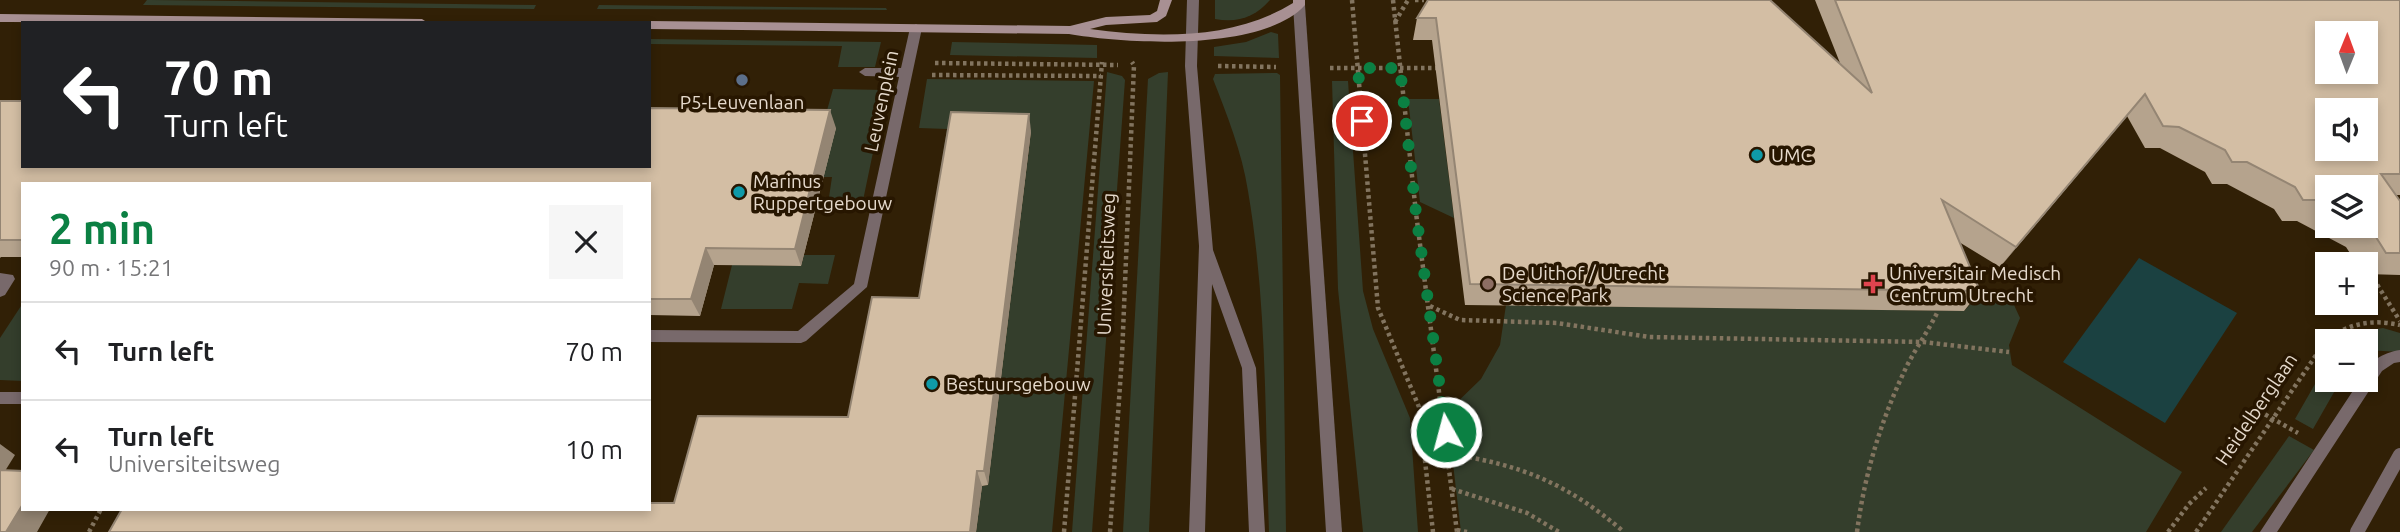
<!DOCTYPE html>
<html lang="en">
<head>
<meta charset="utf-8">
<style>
	:root { --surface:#fff; --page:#f6f6f6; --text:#202124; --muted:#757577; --line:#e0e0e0; --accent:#0b8043 }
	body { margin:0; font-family:Ubuntu,sans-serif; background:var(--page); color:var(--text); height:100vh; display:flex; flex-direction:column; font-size:26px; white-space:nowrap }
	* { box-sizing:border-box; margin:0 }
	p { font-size:23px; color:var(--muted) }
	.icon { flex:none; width:38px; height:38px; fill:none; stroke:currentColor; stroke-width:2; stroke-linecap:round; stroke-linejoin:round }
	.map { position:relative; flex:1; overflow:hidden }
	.details { position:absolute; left:21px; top:182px; width:630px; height:329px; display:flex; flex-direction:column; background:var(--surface); border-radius:0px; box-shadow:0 4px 10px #0003 }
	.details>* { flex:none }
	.banner { position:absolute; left:21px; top:21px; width:630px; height:147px; border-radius:0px; box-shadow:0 4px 10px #0003; background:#202124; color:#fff; overflow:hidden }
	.needle { width:46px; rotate:1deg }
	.tools { position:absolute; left:2315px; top:21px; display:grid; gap:14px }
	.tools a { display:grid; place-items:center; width:63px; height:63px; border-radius:0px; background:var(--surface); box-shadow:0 4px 10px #0003; font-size:35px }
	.pin { position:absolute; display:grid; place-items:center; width:60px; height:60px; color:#fff; margin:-30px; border:4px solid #fff; border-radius:50%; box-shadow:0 2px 7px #0007 }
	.me { position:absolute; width:77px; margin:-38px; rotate:353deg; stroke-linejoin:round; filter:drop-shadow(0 0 5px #0008) }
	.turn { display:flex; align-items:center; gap:24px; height:147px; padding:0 28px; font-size:32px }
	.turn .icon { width:91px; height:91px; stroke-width:2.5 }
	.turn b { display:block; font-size:49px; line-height:60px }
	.round { display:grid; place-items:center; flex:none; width:74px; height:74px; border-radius:0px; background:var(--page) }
	.summary { display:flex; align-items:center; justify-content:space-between; height:119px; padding:0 28px }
	h1 { font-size:42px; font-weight:700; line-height:52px; color:var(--accent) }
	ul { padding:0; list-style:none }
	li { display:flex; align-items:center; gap:21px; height:98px; padding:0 28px; border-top:2px solid var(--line) }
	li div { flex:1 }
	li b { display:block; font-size:26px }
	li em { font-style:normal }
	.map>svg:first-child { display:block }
	.green { fill:#343e2c }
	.water { fill:#1b4141 }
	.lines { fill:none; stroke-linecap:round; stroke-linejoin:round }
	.path { stroke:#82745f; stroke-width:4.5; stroke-dasharray:3.5 3.5; stroke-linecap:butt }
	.service { fill:#78696b; fill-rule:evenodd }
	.minor { fill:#78696b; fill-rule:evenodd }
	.tertiary { fill:#78696b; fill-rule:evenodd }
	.secondary { fill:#a89093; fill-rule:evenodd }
	.service-bridge { stroke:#78696b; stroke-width:14 }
	.wall { fill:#b5a38d; fill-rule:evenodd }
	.shaded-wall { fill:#948573 }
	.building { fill:#d3bea4; stroke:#948573; stroke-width:2; fill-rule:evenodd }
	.route { stroke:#0b8043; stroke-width:12; stroke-dasharray:0 21.6 }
	.service-dot { fill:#5c6f8a; stroke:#271600; stroke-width:2.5 }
	.culture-dot { fill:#0f9aa8; stroke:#271600; stroke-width:2.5 }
	.education-dot { fill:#8d6e63; stroke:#271600; stroke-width:2.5 }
	.health-dot { fill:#e0444e; stroke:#271600; stroke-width:2.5 }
	.labels { text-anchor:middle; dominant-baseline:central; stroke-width:7; stroke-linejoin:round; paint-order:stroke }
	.street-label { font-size:19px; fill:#e6dacc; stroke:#271600 }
	.poi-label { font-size:19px; fill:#e6dacc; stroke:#271600; text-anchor:start }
</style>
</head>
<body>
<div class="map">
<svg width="2400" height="532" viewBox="0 0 2400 532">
	<rect width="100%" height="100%" fill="#312006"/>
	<g class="green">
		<polygon points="147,0 152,0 536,5 534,9 143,5"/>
		<path d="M1215,0h55c-15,17 -32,23 -55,19z"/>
		<polygon points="599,5 886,8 887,10 597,9"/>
		<polygon points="1271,32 1278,34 1279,58 1214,56 1214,47 1246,42"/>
		<polygon points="649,39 881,42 875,67 838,67 842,46 649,44"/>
		<polygon points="952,42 1097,45 1097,58 950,55"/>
		<polygon points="1107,72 1122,76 1125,80 1092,532 1072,532"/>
		<polygon points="1168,72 1149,532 1123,532 1148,79 1159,73"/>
		<path d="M1277,73l3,2 6,457h-17c-4,-113 -2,-230 -21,-341 -6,-39 -21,-76 -35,-112l2,-5z"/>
		<polygon points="927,79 1094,81 1052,532 976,532 982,486 988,485 1031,132 948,174 940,174 947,129 919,128"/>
		<polygon points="1332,81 1348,81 1363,291 1373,329 1410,418 1418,532 1363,532 1338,289"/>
		<polygon points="833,89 886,90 861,210 827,211 832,177 823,177 826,114"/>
		<polygon points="1408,99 1439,99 1454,218 1420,202"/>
		<polygon points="804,255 835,255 828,284 799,283 792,309 721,309 732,265 801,266"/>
		<polygon points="1982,292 2009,294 2020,318 2009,345 2012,365 2182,472 2146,532 1461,532 1447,412 1481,379 1500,345 1506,305 1964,311"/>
		<polygon points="23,303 23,381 0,380 0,338"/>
		<polygon points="2383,328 2400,333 2400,352 2366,350 2366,341 2343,341 2353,333"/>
		<polygon points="2327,363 2328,380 2341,380 2313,429 2295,419"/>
		<polygon points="2289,436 2314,450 2252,532 2221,532"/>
	</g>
	<polygon class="water" points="2139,258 2237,313 2165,423 2063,362"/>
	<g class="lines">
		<g class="path">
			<polyline points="1352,0 1378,308 1419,407 1433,532"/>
			<polyline points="1393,0 1416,213 1457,532"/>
			<polyline points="1415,0 1424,0"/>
			<polyline points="1395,22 1408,0"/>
			<polyline points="935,63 1118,65"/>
			<polyline points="1218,66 1276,67"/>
			<polyline points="1330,68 1440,68"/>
			<polyline points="932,75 1101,76"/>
			<polyline points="2366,267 2400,321"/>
			<polyline points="1430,306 1460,320 1557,323 1649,337 1923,342 2009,352"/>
			<polyline points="2259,411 2298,433"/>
			<path d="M1448,454c73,10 120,30 176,78"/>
			<polyline points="1452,489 1527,513 1559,532"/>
			<polyline points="1457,530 1467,532"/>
			<polyline points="89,532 101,509"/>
			<polyline points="1064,532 1102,62"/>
			<polyline points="1110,532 1122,356 1134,65 1132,62"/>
			<path d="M1857,532c7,-55 23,-109 47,-160 9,-20 24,-40 34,-61"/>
			<polyline points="2168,532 2189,504 2206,488"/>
			<path d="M2196,532l131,-193c24,-16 45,-20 73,-14"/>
		</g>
		<g class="service">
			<polygon points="916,24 922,28 867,287 806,341 801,343 649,342 649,330 798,331 854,284 899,77 865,76 859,72 865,68 901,68 910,28"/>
			<polygon points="0,273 13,275 15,279 5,295 0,297"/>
			<rect x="0" y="392" width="23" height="12"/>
		</g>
		<path class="minor" d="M2400,350v12l-6,1 -12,8 -105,161h-17l100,-152h6c0,-19 17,-27 34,-30z"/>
		<g class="tertiary">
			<polygon points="1187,0 1199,0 1197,66 1213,250 1256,368 1265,532 1249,532 1242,368 1212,284 1205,532 1189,532 1199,246 1185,66"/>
			<polygon points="1299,1 1305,5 1342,532 1326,532 1293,5"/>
		</g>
		<g class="secondary">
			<path d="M1160,0h12l-6,16 -9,6 -51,3 -16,4c67,9 143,11 203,-26v-3h12v5c-42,47 -178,39 -236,29l-420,-5v-6h-5l5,-2 421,5 36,-9 44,-2 7,-4z"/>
			<polygon points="0,14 422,19 428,23 0,22"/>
		</g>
		<polyline class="service-bridge" points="2357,532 2400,455"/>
	</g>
	<g class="wall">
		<path d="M1428,0l412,63 -25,-63h585v195h-4l4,6v74l-34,-1v-10h-9l-11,-17 -49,-26h-15l-8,-12 -47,-25h-15l-7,-12 -45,-24h-15l-18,-32 -127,151 -41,-25 21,49 -16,20 -499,-6 -33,-265h-19l4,-22zM2328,187h38v39h-38z"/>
		<polygon points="0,101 836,128 801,266 714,265 700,316 649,315 649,184 23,184 23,257 1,257 0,258"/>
		<polygon points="1031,131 988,485 982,486 976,532 109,532 674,503 848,417 919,298"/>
	</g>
	<g class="shaded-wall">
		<polygon points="2145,94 2127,116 2000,267 2016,247"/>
		<polygon points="830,110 836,128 801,266 795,249"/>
		<polygon points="1029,114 1031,131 988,485 984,471"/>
		<polygon points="706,248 714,265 700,316 691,299"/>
		<polygon points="0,444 15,455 0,479"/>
		<polygon points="977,471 982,486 976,532 970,532"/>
		<polygon points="23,504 23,509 50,509 37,532 6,532"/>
	</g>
	<g class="building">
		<path d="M1428,0h342l102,93 -37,-93h565v174h-19l19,27v52h-14l-17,-27 -3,-2v-37h-38v17l-9,-4h-16l-8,-13 -48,-25h-15l-7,-12 -46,-23 -16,-1 -18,-32 -129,153 -74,-47 38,91 -510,-7 -34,-266h-19zM2328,33h38v39h-38zM2328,110h38v39h-38z"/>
		<polygon points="0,101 23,101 23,166 649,166 649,108 830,110 795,249 706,248 691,299 649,299 649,184 23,184 23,240 0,240"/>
		<polygon points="951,112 1029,114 984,471 977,471 970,532 109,532 122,509 649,509 649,503 674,503 698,416 848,417 872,297 919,298"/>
		<polygon points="0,470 23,471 23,504 6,532 0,532"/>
	</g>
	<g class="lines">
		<polyline class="route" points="1362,121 1358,68 1400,68 1416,213 1446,432"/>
	</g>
	<circle class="service-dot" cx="742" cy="80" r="7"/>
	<g class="culture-dot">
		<circle cx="1757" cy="155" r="7"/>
		<circle cx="739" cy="192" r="7"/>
		<circle cx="932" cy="384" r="7"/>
	</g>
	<circle class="education-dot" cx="1488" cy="284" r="7"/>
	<path class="health-dot" d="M1869.5 273.5h7v7h7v7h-7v7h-7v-7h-7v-7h7z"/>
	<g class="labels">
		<g class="street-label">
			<text transform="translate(881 101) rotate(-78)">Leuvenplein</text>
			<text transform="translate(1106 264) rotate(-88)">Universiteitsweg</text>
			<text transform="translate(2256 409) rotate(-56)">Heidelberglaan</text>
		</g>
		<g class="poi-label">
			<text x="742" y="102" text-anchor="middle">P5-Leuvenlaan</text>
			<text x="1771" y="155">UMC</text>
			<text x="753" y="181">Marinus<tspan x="753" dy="22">Ruppertgebouw</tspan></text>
			<text x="1502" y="273">De Uithof / Utrecht<tspan x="1502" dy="22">Science Park</tspan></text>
			<text x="1889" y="273">Universitair Medisch<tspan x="1889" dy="22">Centrum Utrecht</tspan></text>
			<text x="946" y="384">Bestuursgebouw</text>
		</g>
	</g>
</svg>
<div class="tools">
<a><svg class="needle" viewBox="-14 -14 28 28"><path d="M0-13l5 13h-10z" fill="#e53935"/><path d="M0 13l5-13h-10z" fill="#757577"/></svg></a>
<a><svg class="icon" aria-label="sound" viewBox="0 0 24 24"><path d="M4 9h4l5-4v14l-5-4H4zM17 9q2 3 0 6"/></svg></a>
<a><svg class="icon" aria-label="layers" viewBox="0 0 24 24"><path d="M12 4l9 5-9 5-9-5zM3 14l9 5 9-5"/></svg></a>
<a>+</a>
<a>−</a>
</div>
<div class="pin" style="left:1362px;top:121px;background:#d93025"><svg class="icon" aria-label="arrive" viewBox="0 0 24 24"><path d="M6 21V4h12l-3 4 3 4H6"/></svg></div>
<svg class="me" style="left:1446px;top:432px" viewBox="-20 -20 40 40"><circle r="17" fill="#0b8043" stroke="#fff" stroke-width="3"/><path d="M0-11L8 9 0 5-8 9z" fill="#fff"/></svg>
<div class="banner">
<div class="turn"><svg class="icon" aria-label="left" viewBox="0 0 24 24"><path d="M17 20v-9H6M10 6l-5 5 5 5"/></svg><div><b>70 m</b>Turn left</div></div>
</div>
<section class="details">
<div class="summary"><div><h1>2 min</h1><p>90 m · 15:21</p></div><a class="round"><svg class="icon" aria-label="close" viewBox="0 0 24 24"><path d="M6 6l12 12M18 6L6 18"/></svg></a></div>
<ul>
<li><svg class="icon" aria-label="left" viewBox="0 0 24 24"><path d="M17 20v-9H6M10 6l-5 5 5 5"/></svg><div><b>Turn left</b></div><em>70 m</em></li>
<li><svg class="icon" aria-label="left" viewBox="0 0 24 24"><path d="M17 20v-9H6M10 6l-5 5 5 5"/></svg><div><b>Turn left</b><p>Universiteitsweg</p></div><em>10 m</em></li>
</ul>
</section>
</div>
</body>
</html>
